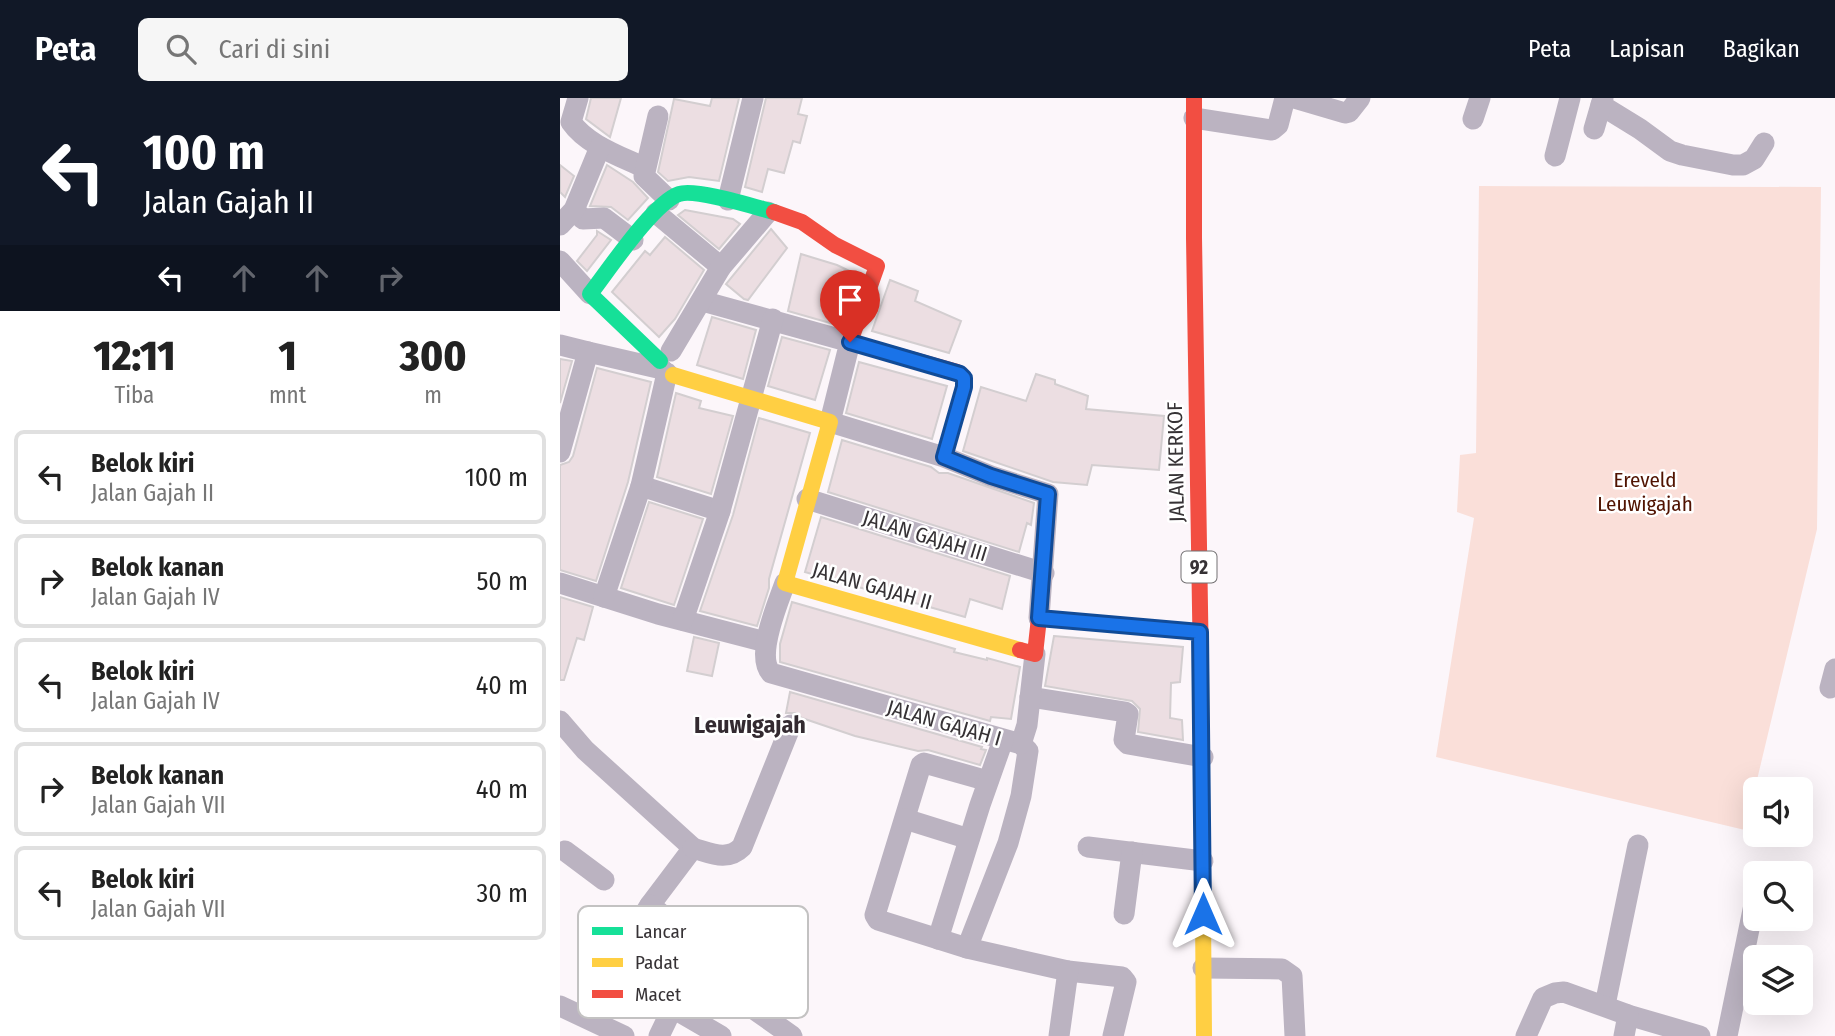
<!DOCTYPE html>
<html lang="id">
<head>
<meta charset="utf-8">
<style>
	:root { --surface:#fff; --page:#f6f6f6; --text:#222; --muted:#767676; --line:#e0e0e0; --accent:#111827 }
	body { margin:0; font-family:"Fira Sans Condensed",sans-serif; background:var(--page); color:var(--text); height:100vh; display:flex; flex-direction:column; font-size:26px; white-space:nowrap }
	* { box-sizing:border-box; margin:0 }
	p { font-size:23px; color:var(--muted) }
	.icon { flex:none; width:38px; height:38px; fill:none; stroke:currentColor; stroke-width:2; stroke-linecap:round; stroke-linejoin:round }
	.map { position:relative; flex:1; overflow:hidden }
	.panel { display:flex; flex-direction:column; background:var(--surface); width:560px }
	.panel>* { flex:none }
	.banner { background:#111827; color:#fff; overflow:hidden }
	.tools { position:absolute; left:1183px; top:679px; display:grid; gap:14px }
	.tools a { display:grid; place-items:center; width:70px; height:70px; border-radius:10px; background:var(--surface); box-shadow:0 7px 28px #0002; font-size:35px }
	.pin { position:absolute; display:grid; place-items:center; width:60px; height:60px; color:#fff; margin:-72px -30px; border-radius:50% 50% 50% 0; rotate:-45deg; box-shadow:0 0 7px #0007 }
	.pin .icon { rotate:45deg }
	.me { position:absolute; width:77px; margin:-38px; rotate:0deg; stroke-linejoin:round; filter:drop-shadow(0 0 5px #0008) }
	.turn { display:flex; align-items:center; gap:24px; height:147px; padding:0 28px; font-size:32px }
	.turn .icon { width:91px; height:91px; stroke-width:2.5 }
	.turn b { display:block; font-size:49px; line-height:60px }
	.lanes { display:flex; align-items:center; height:66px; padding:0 28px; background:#0003; justify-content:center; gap:35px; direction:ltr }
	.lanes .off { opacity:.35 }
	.eta { display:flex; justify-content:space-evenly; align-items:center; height:119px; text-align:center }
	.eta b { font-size:42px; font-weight:800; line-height:49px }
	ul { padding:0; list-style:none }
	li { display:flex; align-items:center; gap:21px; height:94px; margin:0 14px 10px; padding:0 14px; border:4px solid var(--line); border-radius:10px }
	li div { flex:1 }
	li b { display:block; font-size:26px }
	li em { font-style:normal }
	header { display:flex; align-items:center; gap:42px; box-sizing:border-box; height:98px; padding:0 35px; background:var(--accent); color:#fff }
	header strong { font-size:33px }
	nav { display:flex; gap:38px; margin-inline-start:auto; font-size:24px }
	.search { width:490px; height:63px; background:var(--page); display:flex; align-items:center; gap:18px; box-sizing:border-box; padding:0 24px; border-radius:10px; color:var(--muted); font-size:26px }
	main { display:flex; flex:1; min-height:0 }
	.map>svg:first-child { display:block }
	.green { fill:#fadfd9 }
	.building { fill:#ecdee2; stroke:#d3ced0; stroke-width:2 }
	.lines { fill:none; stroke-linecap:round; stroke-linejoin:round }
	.street { stroke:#bbb3c1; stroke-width:21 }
	.fast { stroke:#16e098; stroke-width:16 }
	.slow { stroke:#ffcf43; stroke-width:16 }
	.jam { stroke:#f24e42; stroke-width:16 }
	.route-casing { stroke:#114b97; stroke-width:18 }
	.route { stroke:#1a73e8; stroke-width:12 }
	.labels { text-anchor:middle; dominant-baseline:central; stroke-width:5; stroke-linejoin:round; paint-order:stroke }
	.shield { fill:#fff; stroke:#727072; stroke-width:2 }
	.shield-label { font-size:19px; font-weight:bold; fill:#363235 }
	.street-label { font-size:21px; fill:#363235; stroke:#fff }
	.park-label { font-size:21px; fill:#501301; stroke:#fff }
	.quarter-label { font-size:24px; font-weight:bold; fill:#332a30; stroke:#fff }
	.key { fill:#fff; stroke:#c3c2c2; stroke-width:2 }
	.key-label { font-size:19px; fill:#363235 }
</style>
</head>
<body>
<header>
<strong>Peta</strong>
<div class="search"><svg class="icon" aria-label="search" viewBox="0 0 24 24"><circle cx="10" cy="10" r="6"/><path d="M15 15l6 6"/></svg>Cari di sini</div>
<nav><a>Peta</a><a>Lapisan</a><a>Bagikan</a></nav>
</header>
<main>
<section class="panel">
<div class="banner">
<div class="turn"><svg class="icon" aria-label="left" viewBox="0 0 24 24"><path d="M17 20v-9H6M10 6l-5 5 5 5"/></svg><div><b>100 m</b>Jalan Gajah II</div></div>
<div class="lanes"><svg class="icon" aria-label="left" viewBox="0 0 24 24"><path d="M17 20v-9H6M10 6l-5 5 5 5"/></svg><svg class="icon off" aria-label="ahead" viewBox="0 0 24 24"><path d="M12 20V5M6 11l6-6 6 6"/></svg><svg class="icon off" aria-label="ahead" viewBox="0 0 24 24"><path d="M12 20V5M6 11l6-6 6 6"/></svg><svg class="icon off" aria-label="right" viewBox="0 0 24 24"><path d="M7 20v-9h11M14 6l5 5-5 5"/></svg></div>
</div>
<div class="eta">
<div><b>12:11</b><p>Tiba</p></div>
<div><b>1</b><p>mnt</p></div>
<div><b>300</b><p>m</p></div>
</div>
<ul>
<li><svg class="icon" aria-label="left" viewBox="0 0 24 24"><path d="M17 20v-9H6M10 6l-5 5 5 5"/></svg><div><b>Belok kiri</b><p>Jalan Gajah II</p></div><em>100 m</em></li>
<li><svg class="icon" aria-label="right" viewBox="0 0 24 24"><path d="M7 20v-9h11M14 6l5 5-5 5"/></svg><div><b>Belok kanan</b><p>Jalan Gajah IV</p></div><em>50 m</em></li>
<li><svg class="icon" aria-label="left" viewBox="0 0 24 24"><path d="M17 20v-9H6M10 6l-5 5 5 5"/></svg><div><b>Belok kiri</b><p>Jalan Gajah IV</p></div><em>40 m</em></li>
<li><svg class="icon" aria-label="right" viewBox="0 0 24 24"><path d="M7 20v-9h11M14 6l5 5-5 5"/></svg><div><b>Belok kanan</b><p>Jalan Gajah VII</p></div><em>40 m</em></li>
<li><svg class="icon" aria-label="left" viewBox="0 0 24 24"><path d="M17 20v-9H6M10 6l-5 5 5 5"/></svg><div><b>Belok kiri</b><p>Jalan Gajah VII</p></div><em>30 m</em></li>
</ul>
</section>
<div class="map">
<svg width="1275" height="938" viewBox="0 0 1275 938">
	<rect width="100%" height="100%" fill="#fcf6fa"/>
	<polygon class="green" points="919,88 1261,89 1257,431 1185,732 876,659 914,420 897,414 900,357 916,355"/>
	<g class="building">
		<polygon points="31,0 61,0 50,39 26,21"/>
		<polygon points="152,0 179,0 159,83 129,79 108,83 98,74 114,1 150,8"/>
		<polygon points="206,0 242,0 238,16 247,18 240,45 233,43 224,75 208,71 202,94 185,89"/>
		<polygon points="0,67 14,78 5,99 0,94"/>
		<polygon points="47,67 73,84 88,100 68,122 51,109 30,108"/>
		<polygon points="125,112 173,121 180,126 159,151 118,117"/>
		<polygon points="211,131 227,150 188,202 184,201 166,186"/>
		<polygon points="37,133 51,142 27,173 17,163 37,137"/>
		<polygon points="105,139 144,172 115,221 99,239 52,194 85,153 90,157"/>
		<polygon points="241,156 277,167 296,176 289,198 285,197 277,227 228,213"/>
		<polygon points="330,182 358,193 355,203 401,223 389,255 312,233"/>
		<polygon points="152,219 196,232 183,281 137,267"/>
		<polygon points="222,239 270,252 255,302 208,288"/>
		<polygon points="0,261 12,263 0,305"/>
		<polygon points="299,264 387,288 372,341 286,315"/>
		<polygon points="37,270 91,284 68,384 36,483 0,472 0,367 9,364 13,358"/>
		<polygon points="476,276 495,282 495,286 528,298 526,311 604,318 599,372 532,367 527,387 493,384 403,353 421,289 466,303"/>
		<polygon points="116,295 141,303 139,310 173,318 151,396 97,379"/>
		<polygon points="199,320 250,335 209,481 209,490 197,528 140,513 173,417"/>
		<polygon points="282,342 371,369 379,375 388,375 474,405 471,427 467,425 459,454 268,394"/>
		<polygon points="89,404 143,421 114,507 61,490"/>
		<polygon points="261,419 450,478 442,511 410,501 405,519 245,474"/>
		<polygon points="0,499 33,509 24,542 17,540 4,582 0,582"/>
		<polygon points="232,504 395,551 394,554 427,562 427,560 460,569 451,621 431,619 430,623 220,564 220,546"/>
		<polygon points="494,538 623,549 620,584 611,585 610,620 622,622 623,642 578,634 580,611 572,603 485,588"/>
		<polygon points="134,539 159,545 152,578 127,573"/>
		<polygon points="230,594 422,649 421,651 426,652 420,667 368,652 358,653 295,638 242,620 235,615 226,615"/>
	</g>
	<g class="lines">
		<g class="street">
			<path d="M18,0l-7,24c16,23 49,34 74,46"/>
			<polyline points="734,0 785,15 789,14 800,0"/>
			<polyline points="1041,7 1080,31 1110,53 1122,57 1173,67 1183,67 1194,61 1204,45"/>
			<polyline points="98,18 84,78 109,102"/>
			<polyline points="634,20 712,32 718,27 725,0"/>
			<polyline points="913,21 920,0"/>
			<polyline points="1034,31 1043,0"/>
			<polyline points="995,58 1010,0"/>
			<polyline points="168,102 193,0"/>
			<polyline points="14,112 23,121 44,120 73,142"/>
			<polyline points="96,115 161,169"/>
			<polyline points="0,127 14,112 40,49"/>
			<polyline points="0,163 30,196"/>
			<polyline points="142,203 290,244 270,324 384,359 431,378 488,396 479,520"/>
			<polyline points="0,247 28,254"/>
			<polyline points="111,253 161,169 208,114"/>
			<polyline points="0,354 28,254 102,271"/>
			<polyline points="81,388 160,413"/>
			<polyline points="247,401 484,475"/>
			<polyline points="0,485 98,516 206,544"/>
			<path d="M225,485c-7,20 -30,72 -14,90l250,71 7,7 -7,45 -13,47 -41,105"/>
			<polyline points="44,499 81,388 107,275"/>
			<polyline points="123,522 160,413 213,221"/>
			<polyline points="1270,590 1275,571"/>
			<polyline points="470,599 565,614 568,616 564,642 568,646 643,659"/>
			<polyline points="0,623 25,652 133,750 90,807 128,838 172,892 188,907 232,938"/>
			<polyline points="461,646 467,627 475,556"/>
			<polyline points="428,683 364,665 361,667 315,817 318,822 407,850 508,873 562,879 566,884 553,938"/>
			<polyline points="345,721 409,741"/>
			<polyline points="528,749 643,763"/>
			<path d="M133,750c18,5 34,14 49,-1l49,-122"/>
			<polyline points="5,753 44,782"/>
			<polyline points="564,816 572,754"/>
			<polyline points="378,841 420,707 443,642"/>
			<polyline points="643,870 722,871 732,878 735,938"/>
			<polyline points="49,873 90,807"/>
			<polyline points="43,884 49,873 161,938"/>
			<polyline points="1045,907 1078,747"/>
			<polyline points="0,908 64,938"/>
			<polyline points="99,938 113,909"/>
			<polyline points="499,938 508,873"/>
			<polyline points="966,938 983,900 995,895 1004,894 1068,917 1140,938"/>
			<polyline points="1064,938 1068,917"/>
			<polyline points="1167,938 1195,802"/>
		</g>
		<path class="fast" d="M100,263l-70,-67c18,-23 63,-91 89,-100 16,-6 76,13 95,18"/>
		<g class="slow">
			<polyline points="113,277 270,324 225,485 460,552"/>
			<polyline points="641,571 644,938"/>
		</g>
		<g class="jam">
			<polyline points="634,0 634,140 641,571"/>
			<polyline points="214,114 242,124 275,147 317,168 290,244 397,274 404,280 404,289 384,359"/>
			<polyline points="460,552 475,556 479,520 640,534"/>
		</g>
	</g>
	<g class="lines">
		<defs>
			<polyline id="route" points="290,244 400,276 404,280 404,289 384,359 431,378 488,396 479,520 640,534 643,816"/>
		</defs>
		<use href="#route" class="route-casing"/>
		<use href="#route" class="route"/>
	</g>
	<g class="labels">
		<rect class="shield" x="621.5" y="453.5" width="35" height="31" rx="5"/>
		<g class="shield-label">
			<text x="639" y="469">92</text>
		</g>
		<g class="street-label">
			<text transform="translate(616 364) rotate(-91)">JALAN KERKOF</text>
			<text transform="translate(365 438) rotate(17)">JALAN GAJAH III</text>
			<text transform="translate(312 488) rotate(16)">JALAN GAJAH II</text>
			<text transform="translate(384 625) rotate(16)">JALAN GAJAH I</text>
		</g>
		<g class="park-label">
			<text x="1085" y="382">Ereveld<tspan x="1085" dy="24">Leuwigajah</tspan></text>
		</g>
		<g class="quarter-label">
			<text x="190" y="627">Leuwigajah</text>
		</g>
	</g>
	<rect x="18" y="808" width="230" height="112" rx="10" class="key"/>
	<rect x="32" y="829" width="31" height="8" fill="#16e098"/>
	<rect x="32" y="860" width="31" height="9" fill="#ffcf43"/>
	<rect x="32" y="892" width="31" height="8" fill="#f24e42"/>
	<g class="key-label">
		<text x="75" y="840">Lancar</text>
		<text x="75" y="871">Padat</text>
		<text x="75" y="903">Macet</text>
	</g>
</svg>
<div class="tools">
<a><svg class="icon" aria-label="sound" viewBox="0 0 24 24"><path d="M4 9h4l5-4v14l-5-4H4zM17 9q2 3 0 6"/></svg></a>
<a><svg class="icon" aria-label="search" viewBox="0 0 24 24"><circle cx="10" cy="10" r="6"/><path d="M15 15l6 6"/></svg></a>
<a><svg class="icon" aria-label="layers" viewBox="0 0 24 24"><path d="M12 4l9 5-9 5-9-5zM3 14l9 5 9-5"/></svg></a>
</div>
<div class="pin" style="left:290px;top:244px;background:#d93025"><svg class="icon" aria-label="arrive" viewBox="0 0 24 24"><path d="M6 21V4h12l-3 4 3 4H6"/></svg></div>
<svg class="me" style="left:643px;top:816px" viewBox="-20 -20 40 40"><path d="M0-17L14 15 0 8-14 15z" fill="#1a73e8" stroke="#fff" stroke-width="4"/></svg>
</div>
</main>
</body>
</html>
